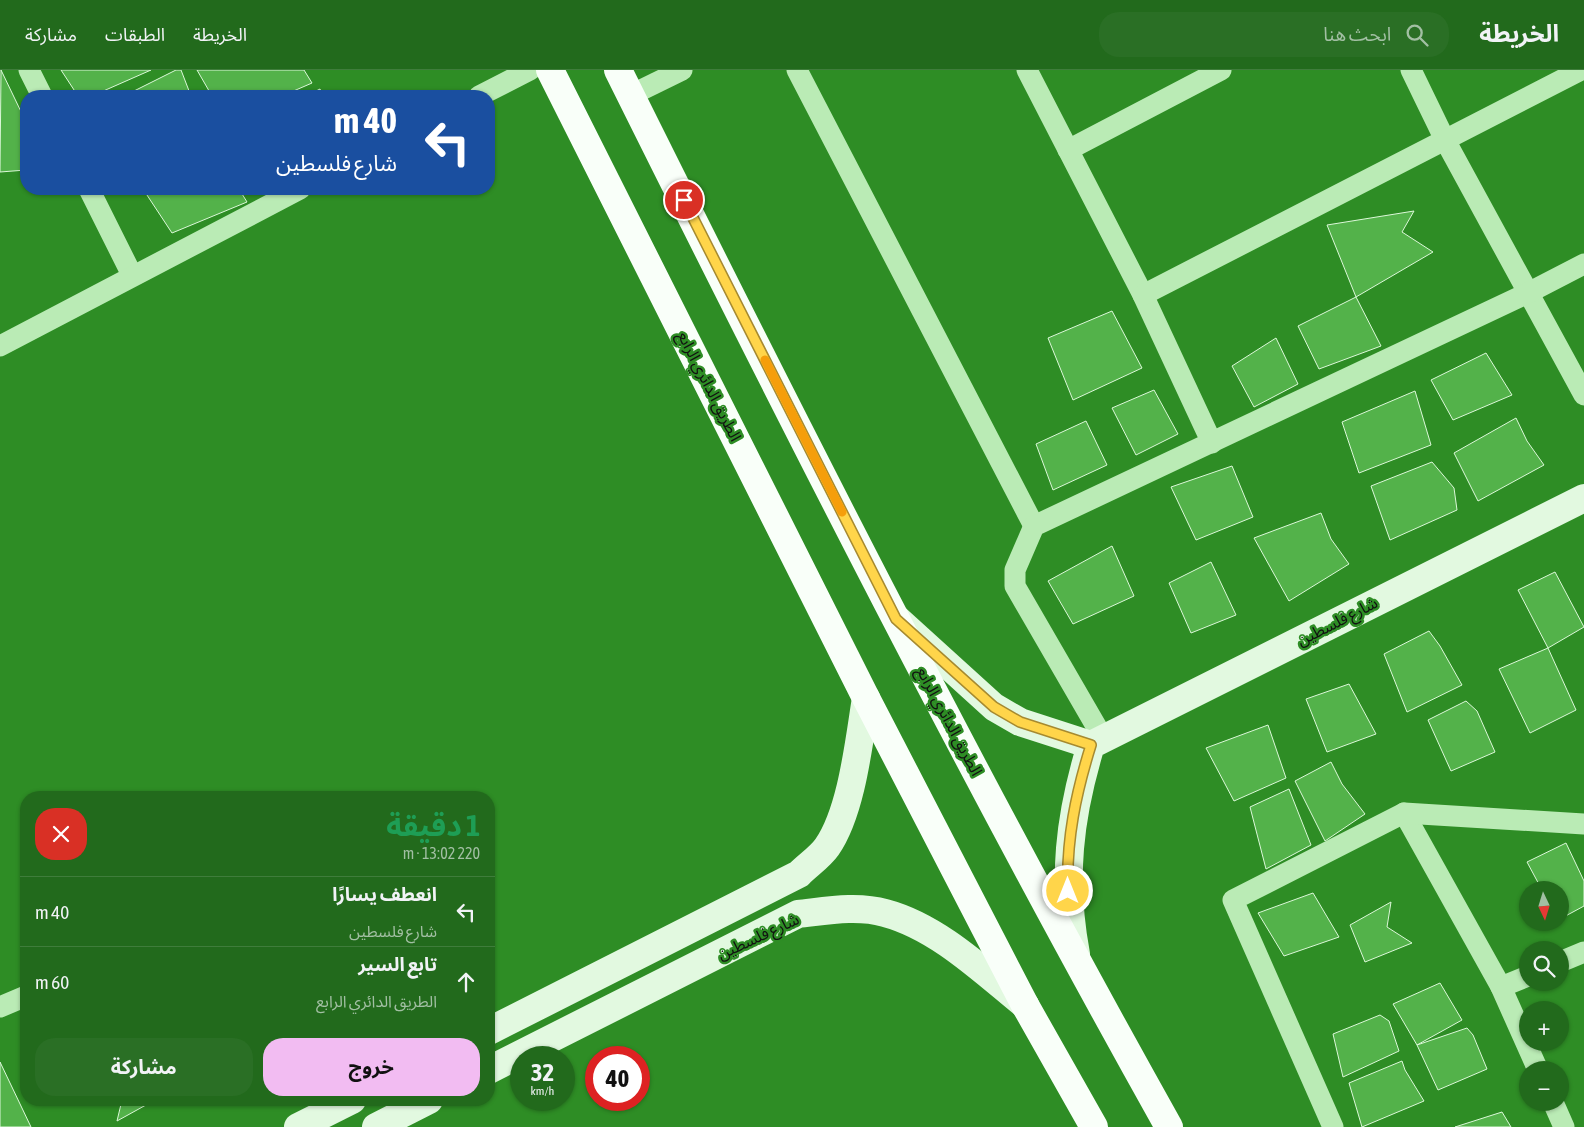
<!DOCTYPE html>
<html lang="ar">
<head>
<meta charset="utf-8">
<style>
	:root { --surface:#226a1c; --page:#2a6f25; --text:#f1f3f6; --muted:#a2bfa3; --line:#3f7d3b; --accent:#f2bcf2 }
	body { margin:0; font-family:"Asap Condensed","Noto Sans Arabic",sans-serif; background:var(--page); color:var(--text); direction:rtl; height:100vh; display:flex; flex-direction:column; font-size:19px; white-space:nowrap }
	* { box-sizing:border-box; margin:0 }
	p { font-size:16px; color:var(--muted) }
	.icon { flex:none; width:28px; height:28px; fill:none; stroke:currentColor; stroke-width:2; stroke-linecap:round; stroke-linejoin:round }
	.map { position:relative; flex:1; overflow:hidden; direction:ltr }
	.drawer { position:absolute; left:20px; top:721px; width:475px; height:315px; display:flex; flex-direction:column; background:var(--surface); border-radius:20px; box-shadow:0 1px 4px #0004; direction:rtl }
	.drawer>* { flex:none }
	.banner { position:absolute; left:20px; top:20px; width:475px; height:105px; border-radius:20px; box-shadow:0 1px 4px #0004; direction:rtl; background:#1a4fa0; color:#fff; overflow:hidden }
	.needle { width:32px; rotate:176deg }
	.controls { position:absolute; left:1519px; top:811px; display:grid; gap:10px }
	.controls a { display:grid; place-items:center; width:50px; height:50px; border-radius:50%; background:var(--surface); box-shadow:0 1px 4px #0004; font-size:25px }
	.speed { position:absolute; left:510px; top:976px; display:flex; gap:10px; font-size:25px; font-weight:700; text-align:center }
	.speed>* { display:grid; place-content:center; width:65px; height:65px; border-radius:50%; background:var(--surface); box-shadow:0 1px 4px #0004; line-height:1 }
	.speed small { font-size:12px; font-weight:400 }
	.speed .limit { border:8px solid #d22; background:#fff; color:#111 }
	.pin { position:absolute; display:grid; place-items:center; width:42px; height:42px; color:#fff; margin:-21px; border:2px solid #fff; border-radius:50%; box-shadow:0 1px 5px #0007 }
	.me { position:absolute; width:55px; margin:-28px; rotate:0deg; stroke-linejoin:round; filter:drop-shadow(0 0 4px #0008) }
	.turn { display:flex; align-items:center; gap:18px; height:105px; padding:0 15px; font-size:22px }
	.turn .icon { width:65px; height:65px; stroke-width:2.5 }
	.turn b { display:block; font-size:35px; line-height:42px }
	.round { display:grid; place-items:center; flex:none; width:52px; height:52px; border-radius:20px; background:var(--page) }
	.overview { display:flex; align-items:center; justify-content:space-between; height:85px; padding:0 15px }
	h1 { font-size:30px; font-weight:700; line-height:38px; color:#1e9e55 }
	.primary-button { display:flex; gap:10px; margin-top:auto; padding:10px 15px }
	.primary-button a { flex:1; height:58px; border-radius:20px; background:var(--accent); color:#111; font-size:20px; font-weight:700; line-height:58px; text-align:center }
	.primary-button a+a { background:var(--page); color:var(--text) }
	ul { padding:0; list-style:none }
	li { display:flex; align-items:center; gap:15px; height:70px; padding:0 15px; border-top:1px solid var(--line) }
	li div { flex:1 }
	li b { display:block; font-size:19px }
	li em { font-style:normal }
	header { display:flex; align-items:center; gap:30px; box-sizing:border-box; height:70px; padding:0 25px; background:var(--surface); border-bottom:1px solid var(--line) }
	header strong { font-size:24px }
	nav { display:flex; gap:28px; margin-inline-start:auto; font-size:18px }
	.search { width:350px; height:45px; background:var(--page); display:flex; align-items:center; gap:12px; box-sizing:border-box; padding:0 18px; border-radius:20px; color:var(--muted); font-size:19px }
	.map>svg:first-child { display:block }
	.building { fill:#53b24a; stroke:#dcf8d9 }
	.lines { fill:none; stroke-linecap:round; stroke-linejoin:round }
	.street { stroke:#baebb5; stroke-width:21 }
	.secondary { stroke:#e2f9e0; stroke-width:28 }
	.primary { stroke:#f9fff9; stroke-width:28 }
	.route-casing { stroke:#a68a30; stroke-width:12 }
	.route { stroke:#ffd54a; stroke-width:9 }
	.slow { stroke:#f59e0b; stroke-width:9 }
	.labels { text-anchor:middle; dominant-baseline:central; stroke-width:5; stroke-linejoin:round; paint-order:stroke }
	.street-label { font-size:16px; fill:#111; stroke:#2e8d25 }
</style>
</head>
<body>
<header>
<strong>الخريطة</strong>
<div class="search"><svg class="icon" aria-label="search" viewBox="0 0 24 24"><circle cx="10" cy="10" r="6"/><path d="M15 15l6 6"/></svg>ابحث هنا</div>
<nav><a>الخريطة</a><a>الطبقات</a><a>مشاركة</a></nav>
</header>
<div class="map">
<svg width="1584" height="1057" viewBox="0 0 1584 1057">
	<rect width="100%" height="100%" fill="#2e8d25"/>
	<g class="building">
		<polygon points="1,0 26,52 26,100 0,102"/>
		<polygon points="61,0 151,0 92,26 78,26"/>
		<polygon points="176,0 181,0 191,26 124,26"/>
		<polygon points="197,0 304,0 312,13 282,26 212,26"/>
		<polygon points="320,19 323,26 306,26"/>
		<polygon points="143,119 239,119 247,132 172,163"/>
		<polygon points="1414,141 1402,162 1433,182 1356,227 1327,155"/>
		<polygon points="1356,227 1381,276 1319,299 1298,256"/>
		<polygon points="1112,241 1142,298 1073,330 1048,268"/>
		<polygon points="1276,268 1298,314 1254,337 1232,296"/>
		<polygon points="1486,283 1512,325 1453,350 1431,310"/>
		<polygon points="1154,320 1178,364 1136,385 1112,338"/>
		<polygon points="1415,321 1431,375 1359,403 1342,352"/>
		<polygon points="1516,348 1527,371 1544,395 1478,431 1454,383"/>
		<polygon points="1086,351 1107,395 1053,420 1036,374"/>
		<polygon points="1432,392 1454,418 1457,440 1390,470 1371,416"/>
		<polygon points="1232,396 1253,447 1196,470 1171,417"/>
		<polygon points="1321,443 1331,469 1349,494 1289,531 1254,468"/>
		<polygon points="1112,476 1134,526 1073,554 1048,511"/>
		<polygon points="1211,492 1236,545 1191,563 1169,513"/>
		<polygon points="1555,502 1584,557 1548,578 1518,520"/>
		<polygon points="1429,561 1440,576 1462,615 1407,642 1384,584"/>
		<polygon points="1548,578 1576,640 1530,663 1499,599"/>
		<polygon points="1349,614 1376,664 1327,682 1306,629"/>
		<polygon points="1466,631 1477,641 1495,682 1451,701 1428,650"/>
		<polygon points="1268,655 1286,708 1234,731 1206,678"/>
		<polygon points="1331,692 1342,714 1365,744 1325,771 1295,711"/>
		<polygon points="1289,719 1311,775 1266,799 1250,737"/>
		<polygon points="1566,773 1584,811 1584,836 1560,849 1560,820 1542,820 1527,792"/>
		<polygon points="1313,823 1339,867 1284,886 1258,843"/>
		<polygon points="1391,832 1387,857 1412,873 1365,892 1350,855"/>
		<polygon points="1440,913 1462,950 1417,975 1393,934"/>
		<polygon points="1380,945 1389,951 1399,981 1343,1007 1333,964"/>
		<polygon points="1467,958 1473,965 1487,999 1438,1020 1417,975"/>
		<polygon points="1402,991 1405,1000 1424,1031 1362,1057 1349,1013"/>
		<polygon points="0,992 31,1057 0,1057"/>
		<polygon points="122,1030 155,1030 117,1051"/>
		<polygon points="1502,1042 1511,1057 1455,1057"/>
	</g>
	<g class="lines">
		<g class="street">
			<polyline points="29,0 42,26"/>
			<polyline points="797,0 1034,456"/>
			<polyline points="1027,0 1143,225 1212,373"/>
			<polyline points="1411,0 1445,70 1584,325"/>
			<polyline points="631,25 682,0"/>
			<polyline points="479,26 530,0"/>
			<polyline points="1068,80 1221,0"/>
			<polyline points="89,119 132,205"/>
			<polyline points="1143,225 1581,0"/>
			<polyline points="0,276 300,119"/>
			<polyline points="1103,668 1015,516 1015,500 1034,456 1528,223 1584,194"/>
			<polyline points="1404,743 1501,917 1538,1000"/>
			<polyline points="1560,892 1584,882"/>
			<polyline points="1501,917 1528,906"/>
			<polyline points="0,937 26,926"/>
			<polyline points="1553,1032 1564,1057"/>
			<polyline points="1333,1057 1233,830 1404,743 1584,754"/>
		</g>
		<g class="secondary">
			<polyline points="897,549 994,637 1020,652 1091,675"/>
			<path d="M1076,884c-14,-75 -7,-137 15,-209l493,-247"/>
			<path d="M489,961l310,-157c9,-9 21,-17 28,-27 25,-36 32,-106 39,-149"/>
			<path d="M489,1000l309,-156c28,-3 59,-9 87,-1 53,14 99,59 140,92"/>
			<polyline points="298,1057 352,1030"/>
			<polyline points="376,1057 429,1030"/>
		</g>
		<g class="primary">
			<polyline points="550,0 866,628 1025,935 1094,1057"/>
			<path d="M618,0c177,356 357,711 551,1057"/>
		</g>
	</g>
	<g class="lines">
		<defs>
			<path id="route" d="M684,130l212,419 98,88 26,15 71,23c-15,48 -25,95 -23,146"/>
		</defs>
		<use href="#route" class="route-casing"/>
		<use href="#route" class="route"/>
		<polyline class="slow" points="765,290 842,442"/>
	</g>
	<g class="labels">
		<g class="street-label">
			<text transform="translate(710 316) rotate(63)">الطريق الدائري الرابع</text>
			<text transform="translate(1337 551) rotate(-27)">شارع فلسطين</text>
			<text transform="translate(950 651) rotate(62)">الطريق الدائري الرابع</text>
			<text transform="translate(758 866) rotate(-25)">شارع فلسطين</text>
		</g>
	</g>
</svg>
<div class="controls">
<a><svg class="needle" viewBox="-14 -14 28 28"><path d="M0-13l5 13h-10z" fill="#e53935"/><path d="M0 13l5-13h-10z" fill="#a2bfa3"/></svg></a>
<a><svg class="icon" aria-label="search" viewBox="0 0 24 24"><circle cx="10" cy="10" r="6"/><path d="M15 15l6 6"/></svg></a>
<a>+</a>
<a>−</a>
</div>
<div class="speed"><div>32<small>km/h</small></div><div class="limit">40</div></div>
<div class="pin" style="left:684px;top:130px;background:#d93025"><svg class="icon" aria-label="arrive" viewBox="0 0 24 24"><path d="M6 21V4h12l-3 4 3 4H6"/></svg></div>
<svg class="me" style="left:1068px;top:821px" viewBox="-20 -20 40 40"><circle r="17" fill="#ffd54a" stroke="#fff" stroke-width="3"/><path d="M0-11L8 9 0 5-8 9z" fill="#fff"/></svg>
<div class="banner">
<div class="turn"><svg class="icon" aria-label="left" viewBox="0 0 24 24"><path d="M17 20v-9H6M10 6l-5 5 5 5"/></svg><div><b>40 m</b>شارع فلسطين</div></div>
</div>
<section class="drawer">
<div class="overview"><div><h1>1 دقيقة</h1><p>220 m · 13:02</p></div><a class="round" style="background:#d93025;color:#fff"><svg class="icon" aria-label="close" viewBox="0 0 24 24"><path d="M6 6l12 12M18 6L6 18"/></svg></a></div>
<ul>
<li><svg class="icon" aria-label="left" viewBox="0 0 24 24"><path d="M17 20v-9H6M10 6l-5 5 5 5"/></svg><div><b>انعطف يسارًا</b><p>شارع فلسطين</p></div><em>40 m</em></li>
<li><svg class="icon" aria-label="ahead" viewBox="0 0 24 24"><path d="M12 20V5M6 11l6-6 6 6"/></svg><div><b>تابع السير</b><p>الطريق الدائري الرابع</p></div><em>60 m</em></li>
</ul>
<div class="primary-button"><a>خروج</a><a>مشاركة</a></div>
</section>
</div>
</body>
</html>
